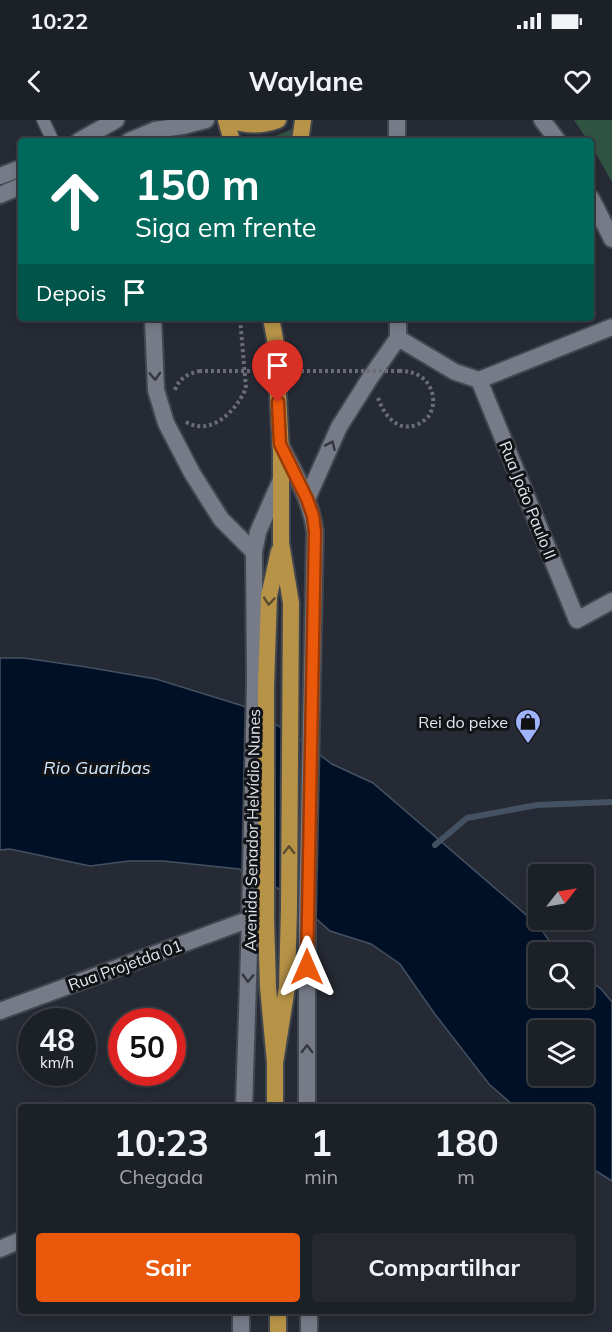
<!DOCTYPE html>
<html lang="pt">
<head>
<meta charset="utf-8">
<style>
	:root { --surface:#1c2027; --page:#25282f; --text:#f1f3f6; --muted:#a0a3a7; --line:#3a3e44; --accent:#ea580c }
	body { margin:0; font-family:Mulish,sans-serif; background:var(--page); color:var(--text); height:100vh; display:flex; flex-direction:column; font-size:22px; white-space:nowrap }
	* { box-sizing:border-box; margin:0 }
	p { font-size:20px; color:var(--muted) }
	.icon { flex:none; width:33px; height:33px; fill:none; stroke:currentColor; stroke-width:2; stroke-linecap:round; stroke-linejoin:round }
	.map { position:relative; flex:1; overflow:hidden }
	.drawer { position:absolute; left:18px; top:984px; width:576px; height:210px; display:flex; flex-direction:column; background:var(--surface); border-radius:6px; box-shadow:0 3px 9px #0003,0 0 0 2px var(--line) }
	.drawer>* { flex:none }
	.hud { position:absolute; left:18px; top:18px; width:576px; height:183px; border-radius:6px; box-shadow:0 3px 9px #0003,0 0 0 2px var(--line); background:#00695c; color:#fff; overflow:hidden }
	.needle { width:39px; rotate:59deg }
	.buttons { position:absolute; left:528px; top:744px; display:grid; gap:12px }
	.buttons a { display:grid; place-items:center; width:66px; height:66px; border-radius:6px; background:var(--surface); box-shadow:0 3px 9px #0003,0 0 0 2px var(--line); font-size:30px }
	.speed { position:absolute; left:18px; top:888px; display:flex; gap:12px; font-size:30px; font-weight:700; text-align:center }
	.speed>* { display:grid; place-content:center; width:78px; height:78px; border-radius:50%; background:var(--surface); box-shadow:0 3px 9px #0003,0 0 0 2px var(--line); line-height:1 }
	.speed small { font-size:15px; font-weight:400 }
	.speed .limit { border:9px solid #d22; background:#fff; color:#111 }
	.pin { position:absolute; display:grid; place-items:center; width:51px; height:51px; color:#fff; margin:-62px -26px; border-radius:50% 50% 50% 0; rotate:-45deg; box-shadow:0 0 6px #0007 }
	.pin .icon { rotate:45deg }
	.me { position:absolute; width:66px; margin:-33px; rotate:0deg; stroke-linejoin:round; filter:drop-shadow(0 0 4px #0008) }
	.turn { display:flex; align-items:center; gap:21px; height:126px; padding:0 18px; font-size:27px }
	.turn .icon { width:78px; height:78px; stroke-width:2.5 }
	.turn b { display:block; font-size:42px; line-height:51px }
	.then { display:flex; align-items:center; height:57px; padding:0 18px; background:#0003; gap:12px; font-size:22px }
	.eta { display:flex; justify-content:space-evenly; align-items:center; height:102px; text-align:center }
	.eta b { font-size:36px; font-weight:700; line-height:42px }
	.primary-button { display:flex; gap:12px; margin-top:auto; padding:12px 18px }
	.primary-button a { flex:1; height:69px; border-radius:6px; background:var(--accent); color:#fff; font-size:24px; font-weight:700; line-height:69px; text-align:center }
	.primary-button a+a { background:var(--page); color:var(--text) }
	.status { display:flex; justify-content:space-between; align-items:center; height:42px; padding:0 30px; background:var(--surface); direction:ltr }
	.status svg { height:16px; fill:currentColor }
	header { display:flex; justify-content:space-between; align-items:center; height:78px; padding:0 18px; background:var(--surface); font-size:27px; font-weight:700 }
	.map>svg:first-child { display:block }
	.green { fill:#315344 }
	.water { fill:#001127; stroke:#445162; stroke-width:1.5; fill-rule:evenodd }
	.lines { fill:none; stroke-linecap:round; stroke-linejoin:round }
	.stream { stroke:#445162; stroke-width:6 }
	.service-casing { stroke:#42464e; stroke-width:15 }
	.minor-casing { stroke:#42464e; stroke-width:20 }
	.tertiary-casing { stroke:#42464e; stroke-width:20 }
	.secondary-casing { stroke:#42464e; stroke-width:20 }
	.trunk-casing { stroke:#42464e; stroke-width:20 }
	.path { stroke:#6a6d76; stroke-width:4; stroke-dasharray:3 3; stroke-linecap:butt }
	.service { stroke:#767b87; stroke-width:12 }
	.minor { stroke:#767b87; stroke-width:16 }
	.tertiary { stroke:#767b87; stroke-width:16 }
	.secondary { stroke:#767b87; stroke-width:16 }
	.trunk { stroke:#b79348; stroke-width:16 }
	.path-bridge { stroke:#6a6d76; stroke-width:4; stroke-dasharray:3 3; stroke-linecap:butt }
	.oneway { stroke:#34373e }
	.oneway2 { stroke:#5c4d2d }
	.route-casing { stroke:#983908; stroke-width:15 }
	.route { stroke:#ea580c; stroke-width:10 }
	.labels { text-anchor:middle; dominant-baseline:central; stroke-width:6; stroke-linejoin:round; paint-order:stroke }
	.street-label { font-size:16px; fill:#e4e6ed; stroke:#111317 }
	.poi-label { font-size:16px; fill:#e4e6ed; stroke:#111317; text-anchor:end }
	.water-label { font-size:18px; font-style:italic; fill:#d0e6fe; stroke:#111317 }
</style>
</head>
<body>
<div class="status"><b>10:22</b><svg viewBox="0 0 49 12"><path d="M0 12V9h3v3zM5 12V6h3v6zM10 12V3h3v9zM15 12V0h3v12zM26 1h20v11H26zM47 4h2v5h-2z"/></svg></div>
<header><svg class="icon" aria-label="back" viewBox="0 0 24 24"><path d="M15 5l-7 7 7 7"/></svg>Waylane<svg class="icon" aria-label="heart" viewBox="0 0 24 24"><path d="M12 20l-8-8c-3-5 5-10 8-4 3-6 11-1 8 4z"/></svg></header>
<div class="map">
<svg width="612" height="1212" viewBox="0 0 612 1212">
	<rect width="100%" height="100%" fill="#262a34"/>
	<g class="green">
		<polygon points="574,0 612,0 612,62 591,25 591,21 588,21"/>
		<path d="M297,6l-4,15h-55l-2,-2c25,1 39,0 61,-13z"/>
	</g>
	<path class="water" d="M0,538h24l62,9 70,12 87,27 44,25 45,33 41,19 166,143 18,26h-19v46h46v-22l17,13 11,13v179l-21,-13v-61h-76l-26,-23 -55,-71 -34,-49 -29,-20 -41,-13 -43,-38 -48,-24 -76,-8h-34l-39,5 -80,-17 -10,1zM538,910h46v46h-46z"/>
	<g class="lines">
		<polyline class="stream" points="435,725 467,698 537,685 612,682"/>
		<defs>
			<polyline id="service" points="43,0 53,21"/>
			<g id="minor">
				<polyline points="397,0 397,21"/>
				<polyline points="153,198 156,270 166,303 192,353 221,399 254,432"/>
				<polyline points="398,218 455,252 479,260 612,207"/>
				<polyline points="479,260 577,500 612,481"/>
				<polyline points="307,379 339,307 370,258 398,218 398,198"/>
				<polyline points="0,891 250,799"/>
				<polyline points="0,1129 21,1120"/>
			</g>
			<g id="tertiary">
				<polyline points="79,21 116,0"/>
				<polyline points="129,21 155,10 183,6 206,0"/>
				<polyline points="0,56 21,48"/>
				<polyline points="0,75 21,66"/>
			</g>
			<g id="secondary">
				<polyline points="542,0 558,21"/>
				<polyline points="591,78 612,119"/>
				<path d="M280,324c14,29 31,55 35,88l-8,388v187"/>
				<polyline points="244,987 250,799 255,563 254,432 258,412 280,362"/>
				<polyline points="309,1191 309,1212"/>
				<polyline points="241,1212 241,1191"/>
			</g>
			<g id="trunk">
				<polyline points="226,0 232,21"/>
				<path d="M231,0c15,6 31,6 47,0"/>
				<polyline points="300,21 303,0"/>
				<polyline points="271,198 275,219 281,332 281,423 291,483 289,788 287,867 275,943"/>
				<polyline points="275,987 275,943 268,867 266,799 266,566 269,476 279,431"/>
				<polyline points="278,1191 278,1212"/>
			</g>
		</defs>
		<use href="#service" class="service-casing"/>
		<use href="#minor" class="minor-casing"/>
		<use href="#tertiary" class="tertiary-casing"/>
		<use href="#secondary" class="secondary-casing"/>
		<use href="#trunk" class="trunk-casing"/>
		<g class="path">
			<path d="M175,270c4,-12 13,-16 24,-19"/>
			<path d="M378,278c6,17 19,34 38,27 5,-2 9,-5 12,-8 10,-14 5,-34 -10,-42 -6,-3 -11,-4 -18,-4"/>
			<path d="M186,302c25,15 51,-12 60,-34l-6,-70"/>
		</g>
		<use href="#service" class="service"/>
		<use href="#minor" class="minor"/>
		<use href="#tertiary" class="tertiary"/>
		<use href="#secondary" class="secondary"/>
		<use href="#trunk" class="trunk"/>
		<polyline class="path-bridge" points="199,251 400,251"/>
	</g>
	<defs><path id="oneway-chevron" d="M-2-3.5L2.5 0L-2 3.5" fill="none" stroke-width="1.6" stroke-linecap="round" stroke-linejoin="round" transform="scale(1.5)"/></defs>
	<g class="oneway">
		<use href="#oneway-chevron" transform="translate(155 256) rotate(87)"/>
		<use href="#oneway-chevron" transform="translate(331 325) rotate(-66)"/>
		<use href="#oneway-chevron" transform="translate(248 858) rotate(92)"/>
		<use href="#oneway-chevron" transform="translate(307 929) rotate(-90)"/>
	</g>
	<g class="oneway2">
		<use href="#oneway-chevron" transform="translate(269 481) rotate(95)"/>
		<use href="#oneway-chevron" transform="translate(289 730) rotate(-90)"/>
	</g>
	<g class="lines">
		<defs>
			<polyline id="route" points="278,282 280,324 307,379 313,396 315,412 307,847"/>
		</defs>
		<use href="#route" class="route-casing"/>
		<use href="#route" class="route"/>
	</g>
	<defs>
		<symbol id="shop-pin" viewBox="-11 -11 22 30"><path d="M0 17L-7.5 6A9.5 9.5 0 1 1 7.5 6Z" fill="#9db4fd" stroke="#111317"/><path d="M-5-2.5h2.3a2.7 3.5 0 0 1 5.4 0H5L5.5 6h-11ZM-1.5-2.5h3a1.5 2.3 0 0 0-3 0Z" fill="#111"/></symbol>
	</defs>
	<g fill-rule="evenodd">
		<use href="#shop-pin" x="513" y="587" width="30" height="40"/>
	</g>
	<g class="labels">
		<g class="street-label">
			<text transform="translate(528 380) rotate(68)">Rua João Paulo II</text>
			<text transform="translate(252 710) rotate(-89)">Avenida Senador Helvídio Nunes</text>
			<text transform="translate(125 845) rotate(-20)">Rua Projetda 01</text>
		</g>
		<g class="poi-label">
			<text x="508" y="602">Rei do peixe</text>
		</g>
		<g class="water-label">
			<text x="97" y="647">Rio Guaribas</text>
		</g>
	</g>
</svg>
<div class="buttons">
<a><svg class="needle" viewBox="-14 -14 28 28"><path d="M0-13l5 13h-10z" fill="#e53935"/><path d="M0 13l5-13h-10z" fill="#a0a3a7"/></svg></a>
<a><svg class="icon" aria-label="search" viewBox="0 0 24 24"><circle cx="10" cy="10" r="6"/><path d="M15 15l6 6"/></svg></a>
<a><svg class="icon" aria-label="layers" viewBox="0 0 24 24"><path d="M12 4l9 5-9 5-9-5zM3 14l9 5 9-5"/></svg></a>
</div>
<div class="speed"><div>48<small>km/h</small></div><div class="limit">50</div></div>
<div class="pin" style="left:278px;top:282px;background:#d93025"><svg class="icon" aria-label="arrive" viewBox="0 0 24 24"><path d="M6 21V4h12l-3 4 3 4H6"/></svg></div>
<svg class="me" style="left:307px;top:847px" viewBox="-20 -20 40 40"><path d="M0-17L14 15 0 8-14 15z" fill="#ea580c" stroke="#fff" stroke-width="4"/></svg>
<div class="hud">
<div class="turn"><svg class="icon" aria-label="ahead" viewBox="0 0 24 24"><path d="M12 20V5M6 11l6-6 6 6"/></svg><div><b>150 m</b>Siga em frente</div></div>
<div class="then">Depois<svg class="icon" aria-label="arrive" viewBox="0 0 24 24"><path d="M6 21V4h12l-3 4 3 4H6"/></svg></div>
</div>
<section class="drawer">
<div class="eta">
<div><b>10:23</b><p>Chegada</p></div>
<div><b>1</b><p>min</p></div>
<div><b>180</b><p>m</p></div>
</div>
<div class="primary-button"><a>Sair</a><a>Compartilhar</a></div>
</section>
</div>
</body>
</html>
